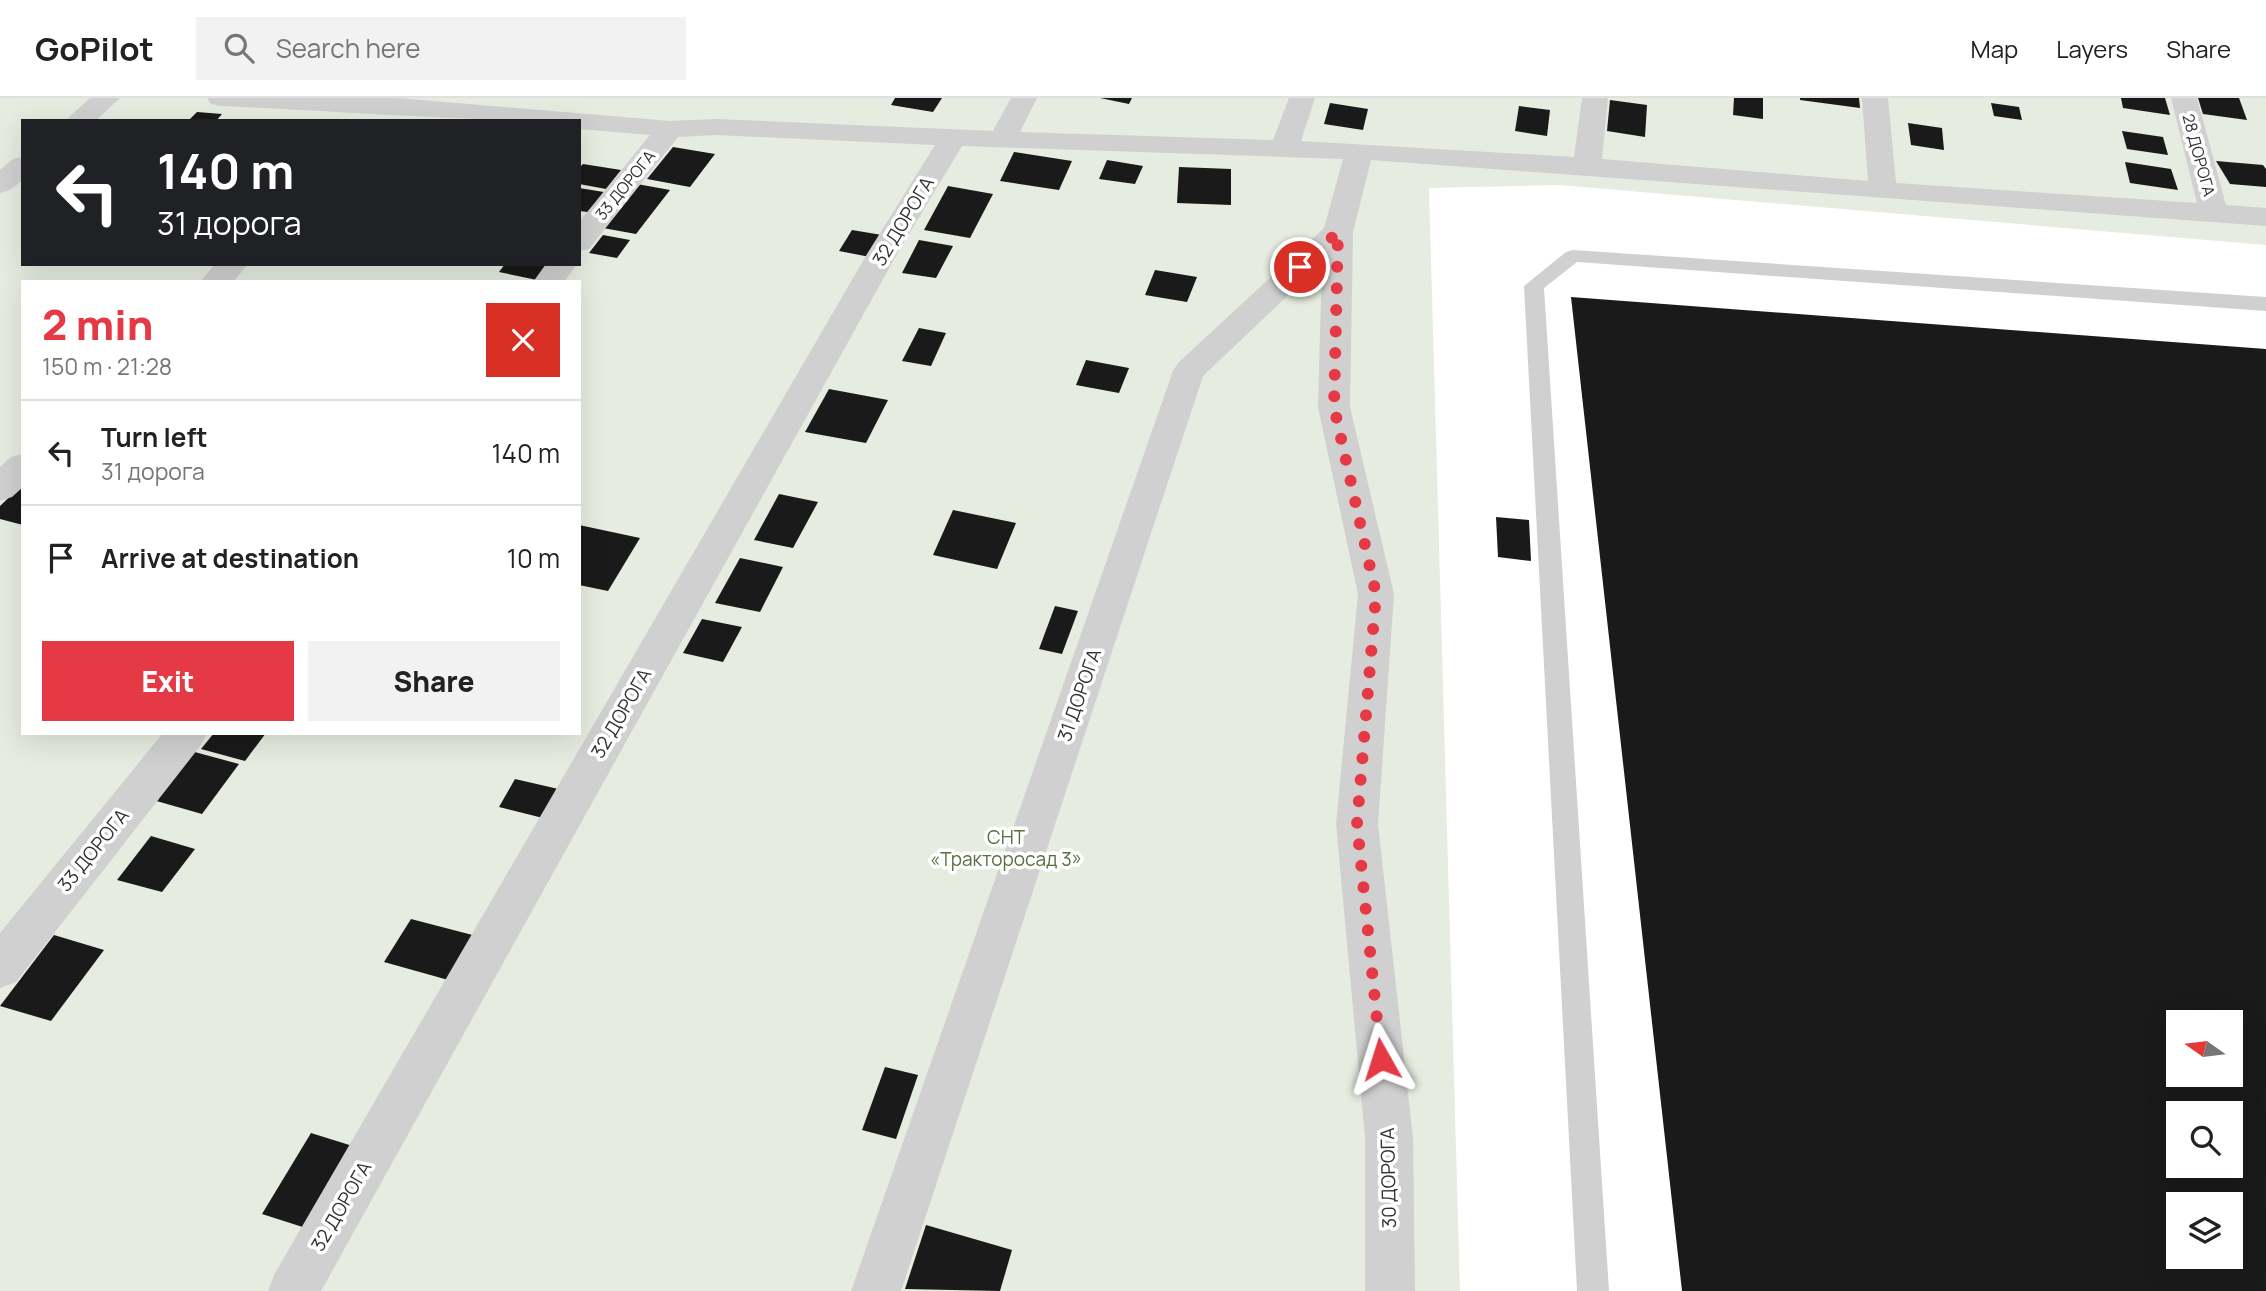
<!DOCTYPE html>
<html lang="en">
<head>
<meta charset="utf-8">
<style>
	:root { --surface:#fff; --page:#f2f2f2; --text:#222; --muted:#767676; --line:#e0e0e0; --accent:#e63946 }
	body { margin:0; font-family:Manrope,sans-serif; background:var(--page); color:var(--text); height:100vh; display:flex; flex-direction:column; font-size:26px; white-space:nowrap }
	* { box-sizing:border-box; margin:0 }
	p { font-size:23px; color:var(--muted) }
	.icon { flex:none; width:38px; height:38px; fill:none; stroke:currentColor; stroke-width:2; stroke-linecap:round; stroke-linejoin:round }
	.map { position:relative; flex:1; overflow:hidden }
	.drawer { position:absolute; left:21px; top:182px; width:560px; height:455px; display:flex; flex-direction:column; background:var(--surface); border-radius:0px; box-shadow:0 7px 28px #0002 }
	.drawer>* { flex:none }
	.top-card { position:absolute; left:21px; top:21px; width:560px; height:147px; border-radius:0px; box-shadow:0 7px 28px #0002; background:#202124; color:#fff; overflow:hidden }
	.needle { width:46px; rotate:284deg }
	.controls { position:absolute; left:2166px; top:912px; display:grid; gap:14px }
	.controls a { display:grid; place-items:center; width:77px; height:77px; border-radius:0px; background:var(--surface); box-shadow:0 7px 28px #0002; font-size:35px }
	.pin { position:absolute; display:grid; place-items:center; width:60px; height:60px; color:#fff; margin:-30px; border:4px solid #fff; border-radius:50%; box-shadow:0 2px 7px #0007 }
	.me { position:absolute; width:77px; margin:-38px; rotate:354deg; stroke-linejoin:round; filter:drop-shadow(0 0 5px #0008) }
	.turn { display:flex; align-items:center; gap:24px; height:147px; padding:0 21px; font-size:32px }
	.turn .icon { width:91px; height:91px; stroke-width:2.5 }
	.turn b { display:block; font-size:49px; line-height:60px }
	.round { display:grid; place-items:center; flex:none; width:74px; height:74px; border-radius:0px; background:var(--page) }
	.summary { display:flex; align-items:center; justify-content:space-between; height:119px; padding:0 21px }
	h1 { font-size:42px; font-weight:800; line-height:52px; color:var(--accent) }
	.action { display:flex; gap:14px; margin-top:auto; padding:14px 21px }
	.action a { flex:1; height:80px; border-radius:0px; background:var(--accent); color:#fff; font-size:28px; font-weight:800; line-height:80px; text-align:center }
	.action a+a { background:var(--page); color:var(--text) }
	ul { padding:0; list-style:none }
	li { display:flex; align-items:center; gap:21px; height:105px; padding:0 21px; border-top:2px solid var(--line) }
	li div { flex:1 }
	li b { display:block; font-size:26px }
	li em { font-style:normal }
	header { display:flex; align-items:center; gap:42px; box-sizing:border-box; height:98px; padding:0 35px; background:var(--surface); border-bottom:2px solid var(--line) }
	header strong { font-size:33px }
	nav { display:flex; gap:38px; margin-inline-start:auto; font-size:24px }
	.search { width:490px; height:63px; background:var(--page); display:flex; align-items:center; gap:18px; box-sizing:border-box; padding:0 24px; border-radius:0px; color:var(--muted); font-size:26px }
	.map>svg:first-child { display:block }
	.green { fill:#e6ecdf; fill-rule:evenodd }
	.building { fill:#1a1a1a; fill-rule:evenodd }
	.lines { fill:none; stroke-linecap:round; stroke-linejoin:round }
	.lane { fill:#d0d0d0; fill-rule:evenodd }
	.street { fill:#d0d0d0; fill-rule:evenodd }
	.route { stroke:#e63946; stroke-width:12; stroke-dasharray:0 21.6 }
	.labels { text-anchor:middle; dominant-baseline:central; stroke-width:7; stroke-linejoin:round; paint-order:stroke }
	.far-street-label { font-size:16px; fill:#333; stroke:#fff }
	.street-label { font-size:19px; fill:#333; stroke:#fff }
	.park-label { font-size:19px; fill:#56703f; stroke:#fff }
</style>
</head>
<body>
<header>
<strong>GoPilot</strong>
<div class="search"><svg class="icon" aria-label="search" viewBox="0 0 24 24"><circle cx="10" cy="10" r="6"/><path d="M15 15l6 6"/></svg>Search here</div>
<nav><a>Map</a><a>Layers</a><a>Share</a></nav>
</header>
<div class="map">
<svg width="2266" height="1193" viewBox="0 0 2266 1193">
	<rect width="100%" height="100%" fill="#fff"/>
	<path class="green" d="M0,0h2266v147l-707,-60 -130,3 31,1103h-1460zM23,23h556v143h-556zM23,184h556v451h-556z"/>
	<g class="building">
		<polygon points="895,0 942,0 933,14 891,7"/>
		<polygon points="1100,0 1132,0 1129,6"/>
		<polygon points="1734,0 1763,0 1763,21 1733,17"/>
		<polygon points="1800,0 1859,0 1860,10 1800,2"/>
		<polygon points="2121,0 2165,0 2170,17 2123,10"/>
		<polygon points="2198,0 2239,0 2247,22 2203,16"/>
		<polygon points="1610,2 1647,7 1645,39 1607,33"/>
		<polygon points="1330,5 1368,11 1363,32 1324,26"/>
		<polygon points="1991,5 2019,9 2022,22 1994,18"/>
		<polygon points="1519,8 1550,12 1547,38 1515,33"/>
		<polygon points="197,14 222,16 216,23 188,23"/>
		<polygon points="1908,25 1942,30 1944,52 1911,47"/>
		<polygon points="2122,33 2163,39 2168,57 2127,51"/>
		<polygon points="673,49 715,56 690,89 647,81"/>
		<polygon points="1014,54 1072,63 1059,92 1000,83"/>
		<polygon points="1107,62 1143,68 1135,86 1099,81"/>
		<polygon points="2216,63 2263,67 2266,71 2266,89 2230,86"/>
		<polygon points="2125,64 2171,71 2178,92 2130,85"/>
		<polygon points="583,66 621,72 606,91 579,86 579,70"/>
		<polygon points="1179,69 1231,71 1231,107 1177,105"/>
		<polygon points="637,86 670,92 636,136 603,130"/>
		<polygon points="948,88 993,96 970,140 924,132"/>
		<polygon points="579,90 604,94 588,114 579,113"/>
		<polygon points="852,132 882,137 870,159 839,153"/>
		<polygon points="603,137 630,142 617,160 589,155"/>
		<polygon points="919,142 953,148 936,180 902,175"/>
		<polygon points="505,166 549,166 537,182 499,174"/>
		<polygon points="1155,172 1197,179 1187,204 1145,197"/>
		<path d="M1571,199l695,52v942h-584zM2179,924h52v52h-52zM2179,1015h52v53h-52zM2179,1106h52v52h-52z"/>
		<polygon points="919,230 946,235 931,268 902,263"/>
		<polygon points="1086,262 1129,270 1119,295 1076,287"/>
		<polygon points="829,291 888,302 866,345 805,334"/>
		<polygon points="23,386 23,427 0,421 0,408"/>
		<polygon points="779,396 818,404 793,450 754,442"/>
		<polygon points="953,412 1016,425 997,471 933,457"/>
		<polygon points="1496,419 1529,422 1531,463 1498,459"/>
		<polygon points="579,427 640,440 608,493 579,487"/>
		<polygon points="740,460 783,469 760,514 715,505"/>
		<polygon points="1055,508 1078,513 1062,556 1039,551"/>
		<polygon points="702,521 742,529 723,564 683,555"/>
		<polygon points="214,635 266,635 245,663 201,651"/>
		<polygon points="191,653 239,666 202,716 153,702"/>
		<polygon points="515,681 567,693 551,722 499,709"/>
		<polygon points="151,738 195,751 162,794 117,782"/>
		<polygon points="411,821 484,840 459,885 384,864"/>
		<polygon points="54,837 104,852 51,923 0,908"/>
		<polygon points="885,969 918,977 896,1041 862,1032"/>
		<polygon points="311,1035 359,1050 312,1132 262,1116"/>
		<polygon points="926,1127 1012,1152 1000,1193 905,1191"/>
	</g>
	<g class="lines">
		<polygon class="lane" points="1573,152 2266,199 2266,213 1577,164 1544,190 1609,1193 1577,1193 1524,188 1566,154"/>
		<g class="street">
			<polygon points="90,0 120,0 95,23 65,23"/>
			<path d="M207,0h191l272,23 46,-2 277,12 18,-33h26l-17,34 253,8 16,-42h26l-14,43 273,16 8,-59h26l-6,61 266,22 -6,-83h26l8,85 301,20 -26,-105h26l29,107 40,3v18l-895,-66 -18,72 -3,175 44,187 -16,230 35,314 2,153h-50v-153l-29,-314 22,-230 -40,-187 4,-144 -119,113 -302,915h-50l322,-920 5,-8 146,-135 19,-69 -381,-13 -65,108 -576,1037h-53l7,-18 592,-1019 68,-109 -219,-10 -38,2 -89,112 -10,2v-29l71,-87 -71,-6v-8c-120,0 -239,-10 -359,-15l-9,-2z"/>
			<polygon points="23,59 23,82 10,92 0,95 0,72 13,61"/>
			<polygon points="215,166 248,166 233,184 200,184"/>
			<polygon points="546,166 577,166 564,184 533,184"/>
			<polygon points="23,356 23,389 12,399 0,403 0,369 11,359"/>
			<polygon points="163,635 207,635 201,647 16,884 0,890 0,835"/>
		</g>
	</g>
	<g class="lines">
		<polyline class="route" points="1300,169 1338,134 1334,309 1376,496 1357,726 1381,961"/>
	</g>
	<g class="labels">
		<g class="far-street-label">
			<text transform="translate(2199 57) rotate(75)">28 ДОРОГА</text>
			<text transform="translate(625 87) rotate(-51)">33 ДОРОГА</text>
		</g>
		<g class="street-label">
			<text transform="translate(903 123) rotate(-59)">32 ДОРОГА</text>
			<text transform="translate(1079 597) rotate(-71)">31 ДОРОГА</text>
			<text transform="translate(621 615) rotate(-60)">32 ДОРОГА</text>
			<text transform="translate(93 752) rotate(-51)">33 ДОРОГА</text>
			<text transform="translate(1388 1080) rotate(-91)">30 ДОРОГА</text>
			<text transform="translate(341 1108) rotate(-60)">32 ДОРОГА</text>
		</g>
		<g class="park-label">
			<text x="1006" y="739">СНТ<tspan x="1006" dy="22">«Тракторосад 3»</tspan></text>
		</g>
	</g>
</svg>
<div class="controls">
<a><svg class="needle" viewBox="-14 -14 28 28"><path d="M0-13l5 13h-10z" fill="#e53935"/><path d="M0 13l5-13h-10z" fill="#767676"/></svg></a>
<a><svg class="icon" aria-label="search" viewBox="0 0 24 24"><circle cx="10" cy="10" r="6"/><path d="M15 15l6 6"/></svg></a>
<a><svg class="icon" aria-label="layers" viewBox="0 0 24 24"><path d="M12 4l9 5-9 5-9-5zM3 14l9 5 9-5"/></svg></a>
</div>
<div class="pin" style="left:1300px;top:169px;background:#d93025"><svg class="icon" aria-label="arrive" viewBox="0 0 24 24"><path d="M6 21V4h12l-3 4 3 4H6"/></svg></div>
<svg class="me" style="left:1381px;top:961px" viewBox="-20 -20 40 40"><path d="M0-17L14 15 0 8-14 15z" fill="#e63946" stroke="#fff" stroke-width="4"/></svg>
<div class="top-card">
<div class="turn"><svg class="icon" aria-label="left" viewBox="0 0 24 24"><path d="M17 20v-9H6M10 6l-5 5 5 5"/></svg><div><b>140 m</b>31 дорога</div></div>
</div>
<section class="drawer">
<div class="summary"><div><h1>2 min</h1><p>150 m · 21:28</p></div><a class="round" style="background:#d93025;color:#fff"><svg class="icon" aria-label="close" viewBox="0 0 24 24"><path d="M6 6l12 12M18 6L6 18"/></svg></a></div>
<ul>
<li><svg class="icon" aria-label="left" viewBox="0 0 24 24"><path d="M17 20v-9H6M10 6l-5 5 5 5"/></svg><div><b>Turn left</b><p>31 дорога</p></div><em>140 m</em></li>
<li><svg class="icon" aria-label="arrive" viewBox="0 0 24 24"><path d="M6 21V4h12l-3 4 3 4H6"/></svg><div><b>Arrive at destination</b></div><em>10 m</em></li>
</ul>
<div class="action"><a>Exit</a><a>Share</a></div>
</section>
</div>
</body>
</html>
